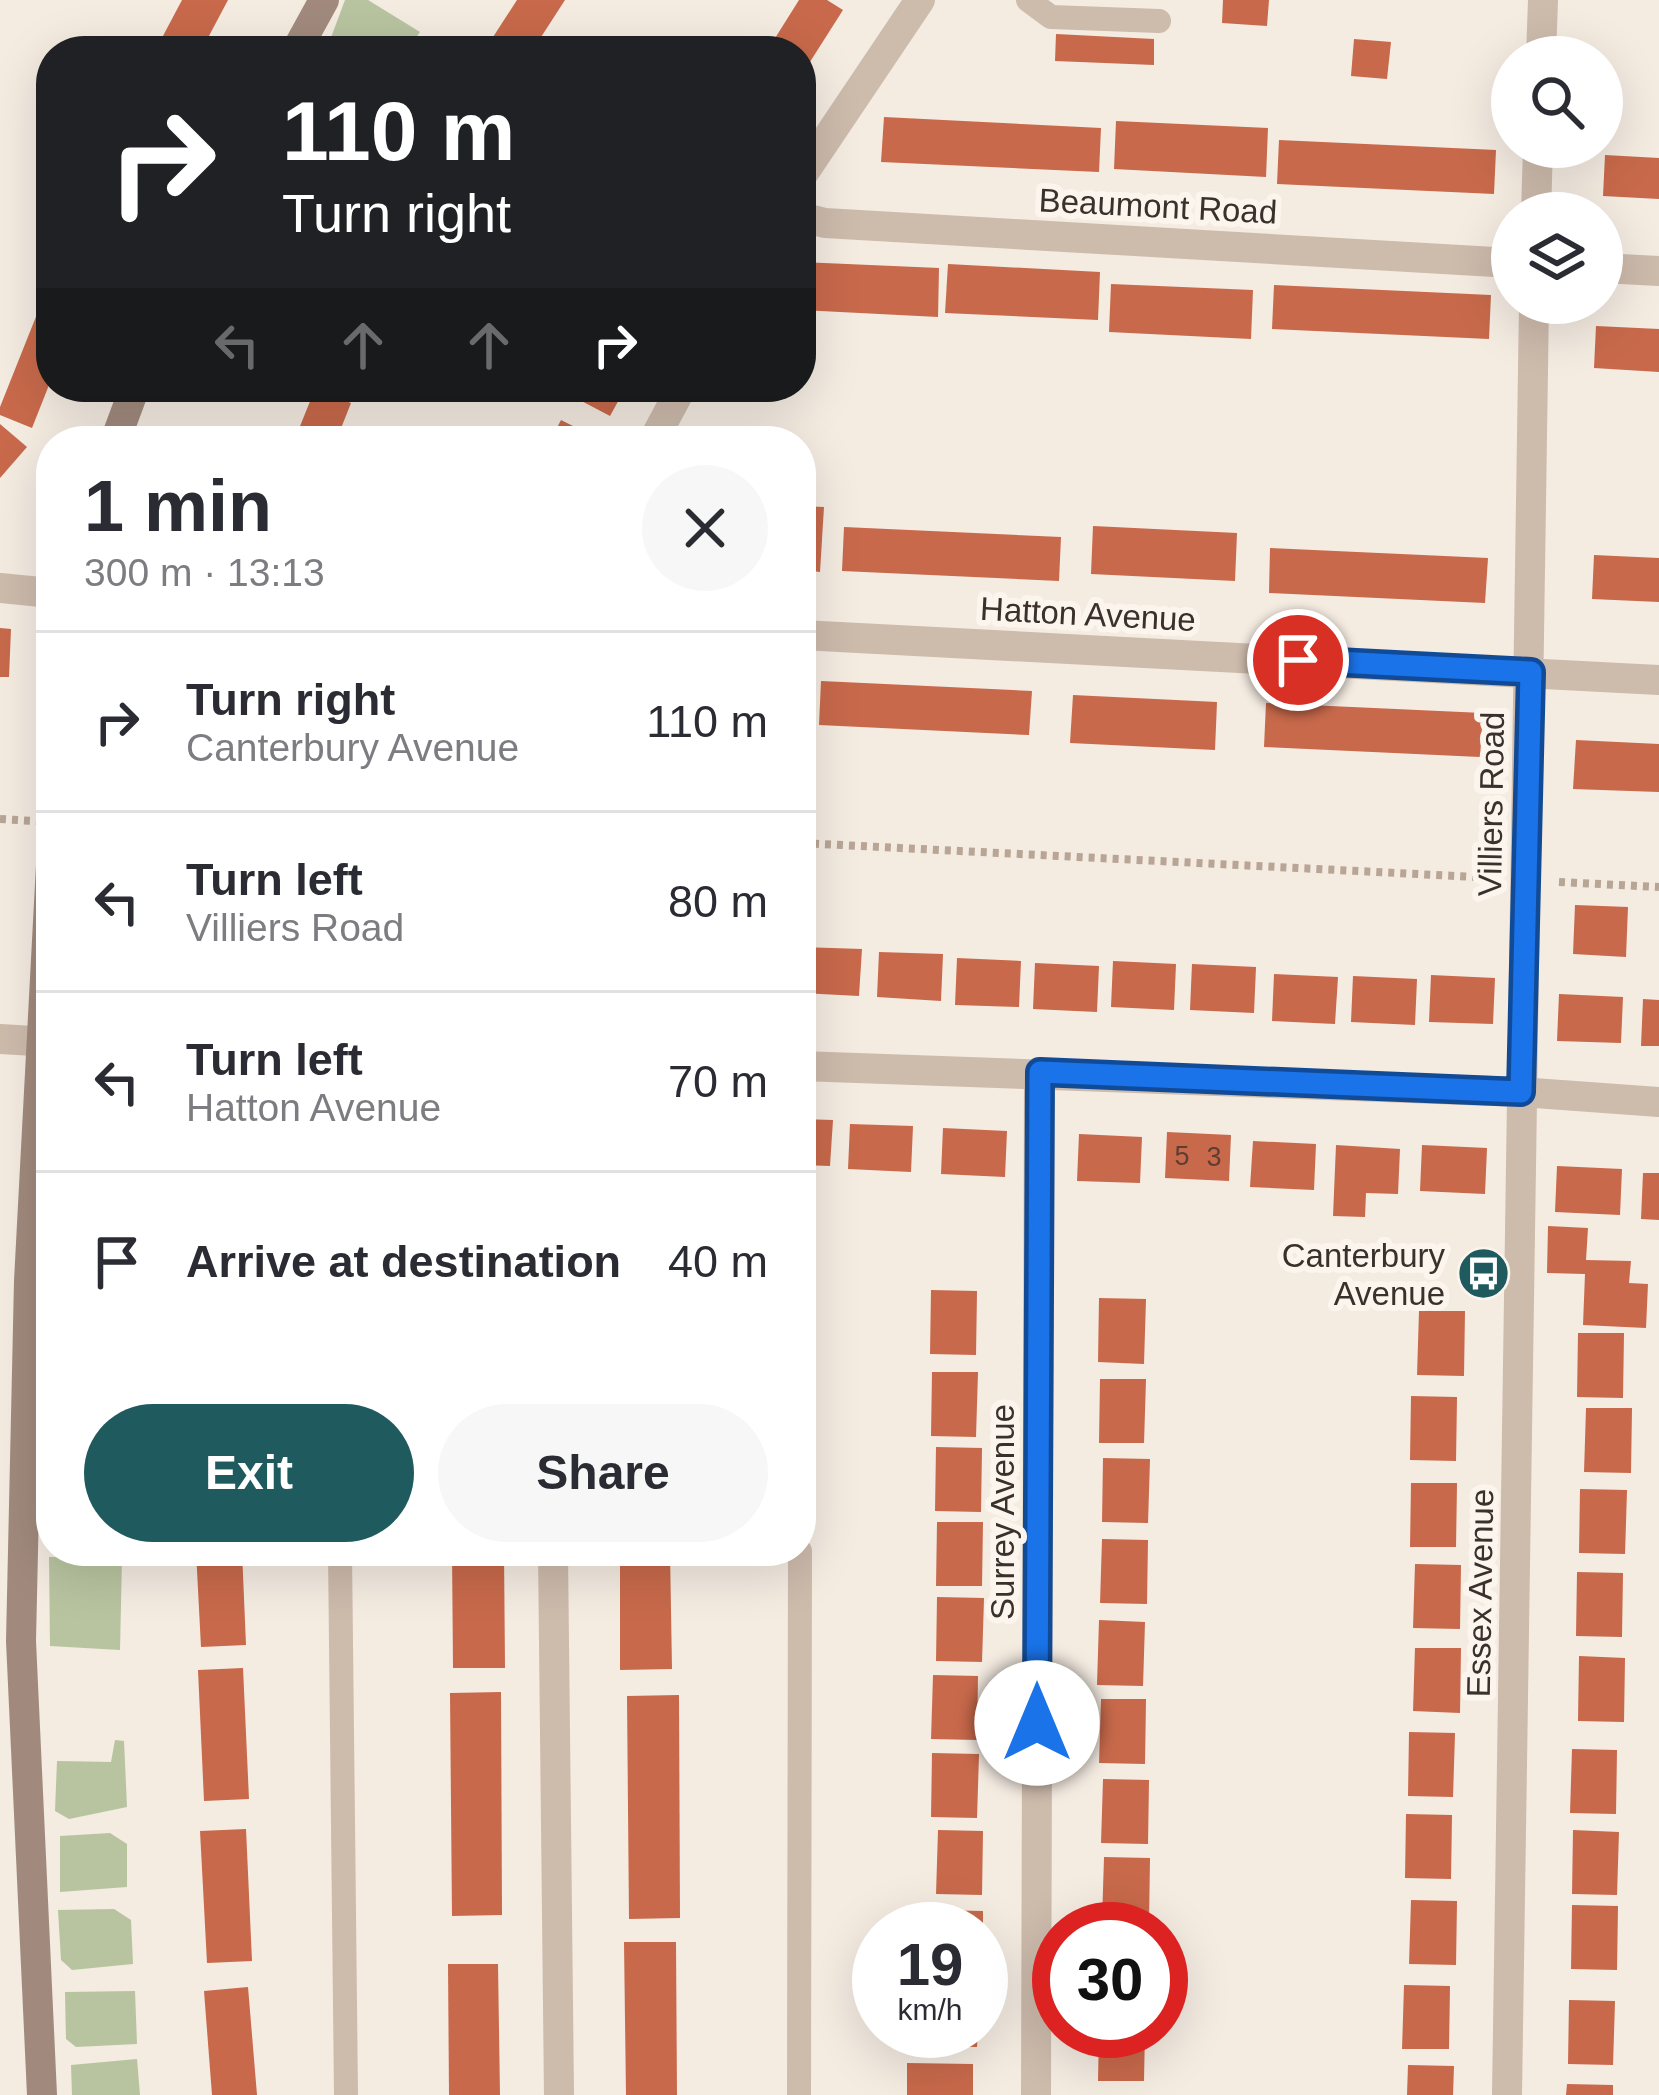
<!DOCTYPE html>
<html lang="en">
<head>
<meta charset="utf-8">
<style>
	:root { --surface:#fff; --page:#f7f7f7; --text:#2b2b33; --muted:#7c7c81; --line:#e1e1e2; --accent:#1f5a5e }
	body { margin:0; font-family:Arial,sans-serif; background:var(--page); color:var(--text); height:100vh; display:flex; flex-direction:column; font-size:45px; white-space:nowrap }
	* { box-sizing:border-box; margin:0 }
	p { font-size:39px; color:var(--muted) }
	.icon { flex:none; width:66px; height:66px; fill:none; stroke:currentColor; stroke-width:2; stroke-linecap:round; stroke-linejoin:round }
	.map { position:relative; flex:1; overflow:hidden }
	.sheet { position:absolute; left:36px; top:426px; width:780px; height:1140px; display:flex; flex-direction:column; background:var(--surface); border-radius:48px; box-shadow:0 12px 48px #0002 }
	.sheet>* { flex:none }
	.hud { position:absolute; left:36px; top:36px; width:780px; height:366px; border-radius:48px; box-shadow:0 12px 48px #0002; background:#202124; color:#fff; overflow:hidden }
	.tools { position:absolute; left:1491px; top:36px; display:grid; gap:24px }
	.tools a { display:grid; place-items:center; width:132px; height:132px; border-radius:50%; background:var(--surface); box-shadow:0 12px 48px #0002; font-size:60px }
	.speed { position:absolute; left:852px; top:1902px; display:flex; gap:24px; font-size:60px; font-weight:700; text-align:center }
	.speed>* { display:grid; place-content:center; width:156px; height:156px; border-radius:50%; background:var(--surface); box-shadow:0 12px 48px #0002; line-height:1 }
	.speed small { font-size:30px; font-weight:400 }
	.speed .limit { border:18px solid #d22; background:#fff; color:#111 }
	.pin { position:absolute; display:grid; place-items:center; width:102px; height:102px; color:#fff; margin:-51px; border:6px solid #fff; border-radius:50%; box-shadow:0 3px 12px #0007 }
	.me { position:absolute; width:132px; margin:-66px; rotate:0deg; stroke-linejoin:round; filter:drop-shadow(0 0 9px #0008) }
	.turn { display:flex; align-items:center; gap:42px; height:252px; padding:0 48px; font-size:54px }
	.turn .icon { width:156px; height:156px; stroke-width:2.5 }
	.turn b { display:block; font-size:84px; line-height:102px }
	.lanes { display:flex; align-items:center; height:114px; padding:0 48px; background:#0003; justify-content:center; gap:60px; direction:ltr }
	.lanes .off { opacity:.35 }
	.round { display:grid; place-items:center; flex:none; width:126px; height:126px; border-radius:63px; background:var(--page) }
	.headline { display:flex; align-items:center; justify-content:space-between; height:204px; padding:0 48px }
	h1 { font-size:72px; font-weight:800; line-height:90px }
	.button { display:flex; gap:24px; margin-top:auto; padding:24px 48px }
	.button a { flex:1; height:138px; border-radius:72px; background:var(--accent); color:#fff; font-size:48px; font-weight:800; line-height:138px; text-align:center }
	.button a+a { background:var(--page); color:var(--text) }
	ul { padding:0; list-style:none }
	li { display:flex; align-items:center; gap:36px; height:180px; padding:0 48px; border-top:3px solid var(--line) }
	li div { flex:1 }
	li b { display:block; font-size:45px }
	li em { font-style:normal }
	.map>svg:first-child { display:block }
	.green { fill:#b8c4a0 }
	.building { fill:#c8694b }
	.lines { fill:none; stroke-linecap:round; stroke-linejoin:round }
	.path { stroke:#b9a596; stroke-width:8; stroke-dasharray:6 6; stroke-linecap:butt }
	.lane { stroke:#cdbbac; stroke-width:24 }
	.street { stroke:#cdbbac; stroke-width:30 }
	.secondary { stroke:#a18a7d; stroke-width:30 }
	.route-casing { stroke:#114b97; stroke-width:30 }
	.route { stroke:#1a73e8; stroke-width:21 }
	.labels { text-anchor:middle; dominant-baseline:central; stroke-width:12; stroke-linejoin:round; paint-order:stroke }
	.number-label { font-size:27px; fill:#5e3e33 }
	.street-label { font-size:33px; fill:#3b302b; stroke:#fbf5ee }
	.poi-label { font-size:33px; fill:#3b302b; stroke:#fbf5ee; text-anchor:end }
</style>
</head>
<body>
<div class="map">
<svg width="1659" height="2095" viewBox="0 0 1659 2095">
	<rect width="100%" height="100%" fill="#f4ebe1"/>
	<g class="green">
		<polygon points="345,0 368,0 420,32 407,51 326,51"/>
		<polygon points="49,1557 122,1558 120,1650 50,1646"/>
		<polygon points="115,1740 124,1741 127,1807 69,1819 55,1811 57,1761 111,1762"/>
		<polygon points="110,1833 127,1844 127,1887 60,1892 60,1836"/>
		<polygon points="114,1909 131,1920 133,1964 72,1970 61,1960 58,1910"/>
		<polygon points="135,1991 137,2044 76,2047 66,2039 65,1992"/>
		<polygon points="137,2059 140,2095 72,2095 71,2065"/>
	</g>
	<g class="building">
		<polygon points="182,0 228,0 201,51 155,51"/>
		<polygon points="517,0 565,0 532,51 484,51"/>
		<polygon points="799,0 827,0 843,10 801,76 801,51 767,51"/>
		<polygon points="1223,0 1269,0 1267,26 1222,23"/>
		<polygon points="1056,34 1154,39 1154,65 1055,61"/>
		<polygon points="1354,39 1391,42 1387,79 1351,76"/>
		<polygon points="884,117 1101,128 1099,172 881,162"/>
		<polygon points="1116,121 1268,128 1266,177 1114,169"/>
		<polygon points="1279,140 1496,150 1494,194 1277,184"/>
		<polygon points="1605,155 1659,158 1659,199 1603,196"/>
		<polygon points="801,262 939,268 938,317 801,310"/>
		<polygon points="948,264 1100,272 1098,320 945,313"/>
		<polygon points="51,279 51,380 32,428 0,415 0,407"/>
		<polygon points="1111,284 1253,290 1251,339 1109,332"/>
		<polygon points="1274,285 1491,295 1489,339 1272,329"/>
		<polygon points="1596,326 1659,329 1659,372 1594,368"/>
		<polygon points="577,387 626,387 610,416 572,396"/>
		<polygon points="315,389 351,403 336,441 294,441"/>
		<polygon points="561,420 597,438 596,441 550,441"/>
		<polygon points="0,424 27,447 0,478"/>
		<polygon points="801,506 824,507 820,572 801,570"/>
		<polygon points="1093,526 1237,533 1235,581 1091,574"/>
		<polygon points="844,527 1061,537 1059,581 842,571"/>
		<polygon points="1270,548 1488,558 1485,603 1269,593"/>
		<polygon points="1594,555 1659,558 1659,602 1592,599"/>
		<polygon points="0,628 11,629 9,677 0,677"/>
		<polygon points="821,681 1032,691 1029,735 819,725"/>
		<polygon points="1073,695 1217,702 1215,750 1070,743"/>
		<polygon points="1266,703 1483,713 1480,757 1264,747"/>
		<polygon points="1576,740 1659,744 1659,792 1573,789"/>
		<polygon points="1575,905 1628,907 1626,957 1573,954"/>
		<polygon points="801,947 862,949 859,996 801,993"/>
		<polygon points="879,952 943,954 941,1001 877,997"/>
		<polygon points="957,958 1021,961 1019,1007 955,1005"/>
		<polygon points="1113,961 1176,964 1174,1010 1111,1007"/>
		<polygon points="1035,963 1099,966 1097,1012 1033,1009"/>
		<polygon points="1192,964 1256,967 1254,1013 1190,1010"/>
		<polygon points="1274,974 1338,977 1335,1024 1272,1021"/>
		<polygon points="1431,975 1495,978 1493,1024 1429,1022"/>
		<polygon points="1353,976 1417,979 1415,1025 1351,1022"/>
		<polygon points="1559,994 1623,997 1621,1043 1557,1041"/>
		<polygon points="1643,999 1659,1000 1659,1046 1641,1046"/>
		<polygon points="801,1119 833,1120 830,1166 801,1165"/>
		<polygon points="850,1124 913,1126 911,1172 848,1169"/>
		<polygon points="943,1128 1007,1131 1005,1177 941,1174"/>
		<polygon points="1167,1132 1231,1135 1229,1181 1165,1178"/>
		<polygon points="1079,1134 1142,1137 1140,1183 1077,1181"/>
		<polygon points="1253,1141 1316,1144 1314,1190 1250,1187"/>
		<polygon points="1336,1145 1400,1149 1398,1194 1366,1193 1365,1217 1333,1216"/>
		<polygon points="1422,1145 1487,1148 1485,1194 1420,1191"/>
		<polygon points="1557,1166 1622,1169 1620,1215 1555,1212"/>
		<polygon points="1643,1173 1659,1173 1659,1220 1641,1219"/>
		<polygon points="1548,1226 1588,1228 1586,1260 1631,1261 1629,1283 1648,1284 1646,1328 1583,1325 1585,1274 1547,1273"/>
		<polygon points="931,1290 977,1291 976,1355 930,1354"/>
		<polygon points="1099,1298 1146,1299 1144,1364 1098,1362"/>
		<polygon points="1419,1311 1465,1311 1464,1376 1417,1375"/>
		<polygon points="1578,1333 1624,1333 1623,1398 1577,1397"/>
		<polygon points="932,1372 978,1372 976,1437 931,1436"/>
		<polygon points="1100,1379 1146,1379 1144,1443 1099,1443"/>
		<polygon points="1411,1396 1457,1397 1456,1461 1410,1460"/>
		<polygon points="1586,1408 1632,1408 1631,1473 1584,1472"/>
		<polygon points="936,1447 982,1448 981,1512 935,1511"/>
		<polygon points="1103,1458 1150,1459 1148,1523 1102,1522"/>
		<polygon points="1411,1483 1457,1483 1456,1547 1410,1547"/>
		<polygon points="1580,1489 1627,1490 1625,1554 1579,1553"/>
		<polygon points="937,1522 983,1522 982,1586 936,1586"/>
		<polygon points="1102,1539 1148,1540 1147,1604 1100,1603"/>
		<polygon points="196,1551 242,1551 246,1645 201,1647"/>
		<polygon points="452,1551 504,1551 505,1668 453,1668"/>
		<polygon points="620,1551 670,1551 672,1669 620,1670"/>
		<polygon points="1415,1564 1461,1565 1460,1629 1413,1628"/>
		<polygon points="1577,1572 1623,1573 1622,1637 1576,1636"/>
		<polygon points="937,1597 984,1598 982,1662 936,1661"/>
		<polygon points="1099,1620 1145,1622 1143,1686 1097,1685"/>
		<polygon points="1415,1648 1461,1648 1460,1713 1413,1711"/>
		<polygon points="1579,1656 1625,1658 1624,1722 1578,1721"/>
		<polygon points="243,1668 249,1799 204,1801 198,1670"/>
		<polygon points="933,1675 978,1676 977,1740 931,1739"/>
		<polygon points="501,1692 502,1915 452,1916 450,1693"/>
		<polygon points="679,1695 680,1918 629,1919 627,1696"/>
		<polygon points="1101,1699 1146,1699 1145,1764 1099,1763"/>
		<polygon points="1409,1732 1455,1733 1453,1797 1408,1796"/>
		<polygon points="1572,1749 1617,1750 1616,1814 1570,1813"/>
		<polygon points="932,1753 979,1754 977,1818 931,1817"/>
		<polygon points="1103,1779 1149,1780 1148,1844 1101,1843"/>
		<polygon points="1406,1814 1452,1815 1451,1879 1405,1878"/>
		<polygon points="246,1829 252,1961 207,1963 200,1831"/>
		<polygon points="938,1830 983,1831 982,1895 936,1894"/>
		<polygon points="1573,1830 1619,1832 1617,1895 1572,1894"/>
		<polygon points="1104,1857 1150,1858 1149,1922 1102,1921"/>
		<polygon points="1411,1900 1457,1901 1456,1965 1409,1964"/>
		<polygon points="1572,1905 1618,1906 1617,1970 1571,1969"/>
		<polygon points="937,1910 983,1911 983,1929 936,1929"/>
		<polygon points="624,1942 676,1942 677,2095 626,2095"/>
		<polygon points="448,1964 498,1964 500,2095 449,2095"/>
		<polygon points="1404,1985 1450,1986 1449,2049 1402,2049"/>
		<polygon points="248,1987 257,2095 212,2095 204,1991"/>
		<polygon points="1569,2000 1615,2001 1613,2065 1568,2064"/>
		<polygon points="932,2031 978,2031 977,2047 932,2046"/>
		<polygon points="1099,2031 1145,2031 1144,2081 1098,2081"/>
		<polygon points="907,2063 973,2064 973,2095 907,2095"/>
		<polygon points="1408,2065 1454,2066 1453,2095 1407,2095"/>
		<polygon points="1567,2084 1613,2085 1613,2095 1566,2095"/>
	</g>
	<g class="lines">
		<g class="path">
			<polyline points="0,819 51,822"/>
			<polyline points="801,843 1496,878"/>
			<polyline points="1559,882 1659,887"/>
		</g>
		<g class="lane">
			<polyline points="1028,0 1051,17 1159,21"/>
			<polyline points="340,1551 346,2095"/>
			<polyline points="799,2095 800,1551"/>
		</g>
		<g class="street">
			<polyline points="1541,57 1543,0"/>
			<polyline points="801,177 920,0"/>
			<polyline points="1536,213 1538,147"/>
			<polyline points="801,217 825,223 1512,263"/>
			<polyline points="1602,268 1659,271"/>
			<polyline points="653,441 682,387"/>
			<polyline points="0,588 51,593"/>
			<polyline points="801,635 1659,680"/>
			<polyline points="0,1039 51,1042"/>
			<polyline points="801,1066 1521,1092 1659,1102"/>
			<polyline points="553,1551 559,2095"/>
			<polyline points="1036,2095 1039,1072"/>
			<polyline points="1507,2095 1534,303"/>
		</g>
		<g class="secondary">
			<polyline points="296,51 324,0"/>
			<polyline points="115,441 135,387"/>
			<polyline points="42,2095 21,1641 29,1281 51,865"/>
		</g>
	</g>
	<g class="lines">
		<defs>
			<polyline id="route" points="1037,1723 1040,1072 1521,1092 1531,672 1298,660"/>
		</defs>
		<use href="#route" class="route-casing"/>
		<use href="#route" class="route"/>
	</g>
	<defs>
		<symbol id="bus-disc" viewBox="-11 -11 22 22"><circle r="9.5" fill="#1f5a5e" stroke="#fbf5ee"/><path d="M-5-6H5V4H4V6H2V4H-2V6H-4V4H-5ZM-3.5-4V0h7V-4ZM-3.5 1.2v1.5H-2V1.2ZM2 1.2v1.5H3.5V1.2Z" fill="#fff"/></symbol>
	</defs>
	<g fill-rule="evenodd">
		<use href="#bus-disc" x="1454" y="1244" width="59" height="59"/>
	</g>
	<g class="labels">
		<g class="number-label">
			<text x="1182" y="1156">5</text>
			<text x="1214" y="1157">3</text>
		</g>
		<g class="street-label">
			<text transform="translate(1158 206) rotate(3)">Beaumont Road</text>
			<text transform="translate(1088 614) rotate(3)">Hatton Avenue</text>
			<text transform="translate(1491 804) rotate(-89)">Villiers Road</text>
			<text transform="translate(1002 1512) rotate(-90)">Surrey Avenue</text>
			<text transform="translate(1480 1593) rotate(-89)">Essex Avenue</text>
		</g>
		<g class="poi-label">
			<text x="1445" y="1255">Canterbury<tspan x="1445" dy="38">Avenue</tspan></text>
		</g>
	</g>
</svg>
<div class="tools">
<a><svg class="icon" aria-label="search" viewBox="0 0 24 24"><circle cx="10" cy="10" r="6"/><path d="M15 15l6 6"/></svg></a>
<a><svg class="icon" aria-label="layers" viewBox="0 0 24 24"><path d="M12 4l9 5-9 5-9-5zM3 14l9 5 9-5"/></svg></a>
</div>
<div class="speed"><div>19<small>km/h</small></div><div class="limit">30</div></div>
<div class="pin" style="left:1298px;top:660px;background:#d93025"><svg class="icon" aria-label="arrive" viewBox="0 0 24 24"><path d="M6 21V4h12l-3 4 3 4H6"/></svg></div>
<svg class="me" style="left:1037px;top:1723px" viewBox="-20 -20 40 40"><circle r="19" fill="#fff"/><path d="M0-13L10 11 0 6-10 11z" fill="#1a73e8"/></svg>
<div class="hud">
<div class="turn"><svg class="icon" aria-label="right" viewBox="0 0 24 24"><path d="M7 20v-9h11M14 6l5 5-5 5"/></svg><div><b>110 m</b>Turn right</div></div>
<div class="lanes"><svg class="icon off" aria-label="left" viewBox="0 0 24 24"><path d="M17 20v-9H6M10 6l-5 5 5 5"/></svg><svg class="icon off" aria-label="ahead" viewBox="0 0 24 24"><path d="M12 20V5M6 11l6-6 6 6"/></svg><svg class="icon off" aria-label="ahead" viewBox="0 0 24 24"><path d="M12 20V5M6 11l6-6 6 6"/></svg><svg class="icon" aria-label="right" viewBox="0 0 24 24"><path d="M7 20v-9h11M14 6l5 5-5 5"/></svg></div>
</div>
<section class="sheet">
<div class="headline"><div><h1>1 min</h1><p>300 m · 13:13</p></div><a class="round"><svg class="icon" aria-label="close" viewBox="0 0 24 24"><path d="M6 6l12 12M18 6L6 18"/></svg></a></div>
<ul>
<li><svg class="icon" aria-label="right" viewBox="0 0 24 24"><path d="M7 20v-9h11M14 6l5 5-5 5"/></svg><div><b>Turn right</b><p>Canterbury Avenue</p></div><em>110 m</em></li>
<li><svg class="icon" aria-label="left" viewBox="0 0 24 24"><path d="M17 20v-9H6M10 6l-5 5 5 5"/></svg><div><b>Turn left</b><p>Villiers Road</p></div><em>80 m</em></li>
<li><svg class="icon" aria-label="left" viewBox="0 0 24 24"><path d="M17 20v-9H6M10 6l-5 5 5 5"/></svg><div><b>Turn left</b><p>Hatton Avenue</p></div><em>70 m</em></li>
<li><svg class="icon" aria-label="arrive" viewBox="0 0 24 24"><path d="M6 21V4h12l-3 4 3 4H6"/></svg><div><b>Arrive at destination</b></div><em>40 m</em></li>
</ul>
<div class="button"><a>Exit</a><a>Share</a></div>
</section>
</div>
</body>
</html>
